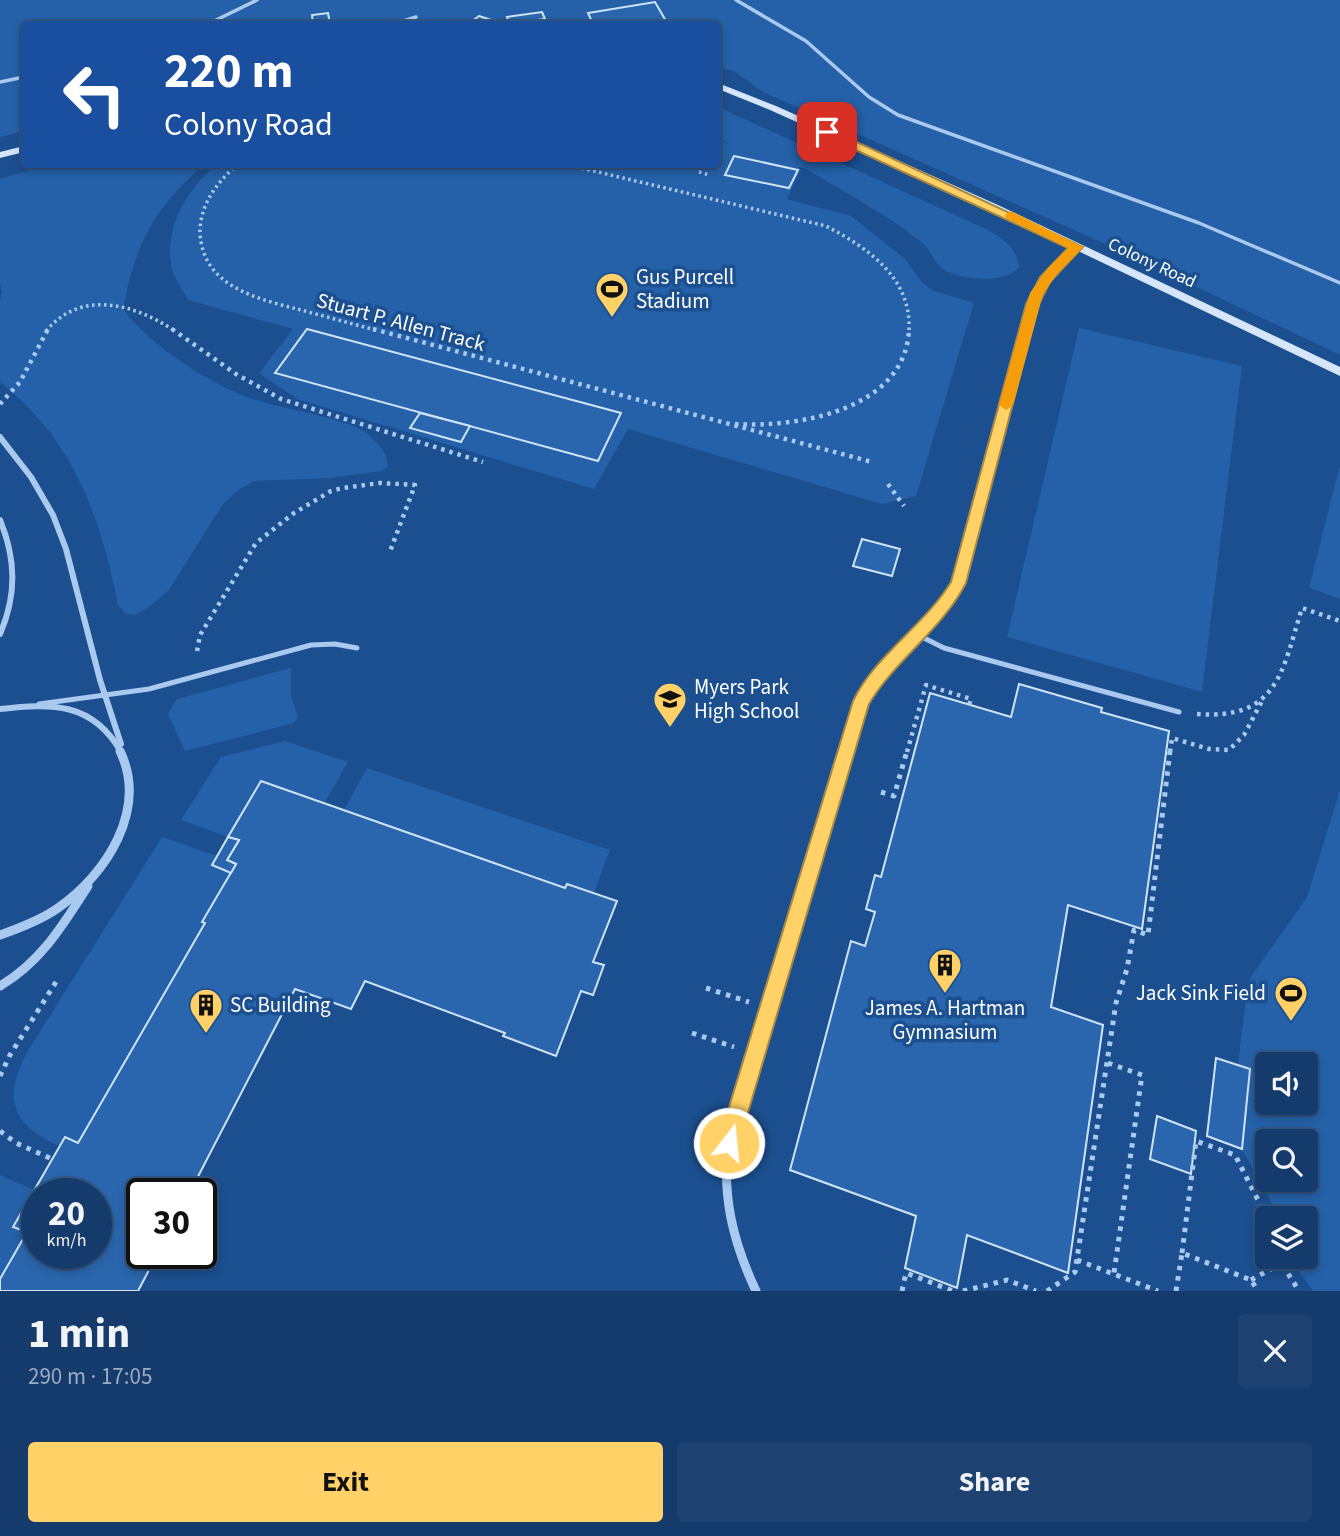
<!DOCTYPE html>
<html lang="en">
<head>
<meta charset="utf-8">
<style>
	:root { --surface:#143b6b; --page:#1d4271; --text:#f1f3f6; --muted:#9dadc1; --line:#33557e; --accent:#ffd166 }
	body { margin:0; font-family:"Source Sans 3",sans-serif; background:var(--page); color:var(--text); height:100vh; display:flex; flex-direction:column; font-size:26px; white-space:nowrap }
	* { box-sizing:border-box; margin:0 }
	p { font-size:23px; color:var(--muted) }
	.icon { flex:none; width:38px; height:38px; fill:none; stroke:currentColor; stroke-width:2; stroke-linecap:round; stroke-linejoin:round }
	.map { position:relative; height:1291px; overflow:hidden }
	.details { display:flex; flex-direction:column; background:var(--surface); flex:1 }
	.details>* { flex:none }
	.top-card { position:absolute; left:21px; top:21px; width:700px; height:147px; border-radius:7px; box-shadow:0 4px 10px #0003,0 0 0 2px var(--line); background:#1a4fa0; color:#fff; overflow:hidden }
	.buttons { position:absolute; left:1255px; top:1052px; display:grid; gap:14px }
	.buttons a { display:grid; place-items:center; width:63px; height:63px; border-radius:7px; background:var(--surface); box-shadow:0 4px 10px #0003,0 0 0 2px var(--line); font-size:35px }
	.speed { position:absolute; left:21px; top:1178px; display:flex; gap:14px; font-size:35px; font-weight:700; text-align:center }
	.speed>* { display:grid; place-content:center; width:91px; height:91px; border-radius:50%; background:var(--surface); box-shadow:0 4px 10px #0003,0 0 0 2px var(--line); line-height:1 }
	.speed small { font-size:18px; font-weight:400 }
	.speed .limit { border:4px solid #111; border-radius:10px; background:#fff; color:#111 }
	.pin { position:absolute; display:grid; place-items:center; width:60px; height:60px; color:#fff; margin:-30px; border-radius:14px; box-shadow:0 4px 10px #0006 }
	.me { position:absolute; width:77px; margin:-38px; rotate:16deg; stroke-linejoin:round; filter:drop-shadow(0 0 5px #0008) }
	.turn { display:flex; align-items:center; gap:24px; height:147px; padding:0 28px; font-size:32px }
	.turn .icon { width:91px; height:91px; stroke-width:2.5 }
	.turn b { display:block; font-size:49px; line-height:60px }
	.round { display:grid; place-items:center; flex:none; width:74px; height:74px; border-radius:7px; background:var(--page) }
	.headline { display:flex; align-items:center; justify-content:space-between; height:119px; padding:0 28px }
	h1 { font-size:42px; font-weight:700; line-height:52px }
	.action { display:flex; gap:14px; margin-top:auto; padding:14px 28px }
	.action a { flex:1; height:80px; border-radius:7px; background:var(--accent); color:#111; font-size:28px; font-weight:700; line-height:80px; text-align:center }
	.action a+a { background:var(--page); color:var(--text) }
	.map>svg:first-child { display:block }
	.green { fill:#2461a8; fill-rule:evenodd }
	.building { fill:#2a66ad; stroke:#cfe3fa; stroke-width:2; fill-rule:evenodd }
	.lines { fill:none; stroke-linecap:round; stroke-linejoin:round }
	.path-far2 { stroke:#a9c9ee; stroke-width:3.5; stroke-dasharray:2.5 3.5; stroke-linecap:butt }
	.path-far1 { stroke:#a9c9ee; stroke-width:4.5; stroke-dasharray:3.5 5; stroke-linecap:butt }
	.path { stroke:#a9c9ee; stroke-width:5; stroke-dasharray:4.5 6; stroke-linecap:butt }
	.lane-far1 { stroke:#a9c9ee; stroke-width:3.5 }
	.lane { stroke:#a9c9ee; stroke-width:5 }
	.street-far2 { stroke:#a9c9ee; stroke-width:5 }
	.street-far1 { stroke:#a9c9ee; stroke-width:6 }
	.street { stroke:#a9c9ee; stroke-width:9 }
	.secondary { fill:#d6e6fa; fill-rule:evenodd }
	.route { fill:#ffd166; stroke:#a68842; stroke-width:2 }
	.slow { fill:#f59e0b }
	.labels { text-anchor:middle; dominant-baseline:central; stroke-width:7; stroke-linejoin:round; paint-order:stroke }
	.far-street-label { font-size:18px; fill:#fff; stroke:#1b4f8f }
	.poi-label { font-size:21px; fill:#fff; stroke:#1b4f8f; text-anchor:start }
	.street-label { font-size:21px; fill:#fff; stroke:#1b4f8f }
</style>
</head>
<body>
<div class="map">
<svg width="1340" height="1291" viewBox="0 0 1340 1291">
	<rect width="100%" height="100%" fill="#1b4f8f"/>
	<g class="green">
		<polygon points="0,0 1340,0 1340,355 1110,246 763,92 734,71 718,67 718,24 24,24 24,131 0,137"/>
		<path d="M718,107l270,123c17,10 28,17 31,37 -13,17 -52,13 -71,5 -13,-5 -16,-22 -28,-31 -35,-27 -75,-49 -114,-72l-11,-3 6,3 -14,30 64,17 54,43 17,23 10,8 42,13 -58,193 -34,8 -254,-75 -34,60 -297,-90 -38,-26 34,-44 -105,-29c-5,-10 -15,-23 -17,-35 -6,-40 16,-74 44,-100l503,-1v-24l11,3 -11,-5z"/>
		<path d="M46,165h157c-50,46 -67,77 -80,144 27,37 94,81 140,93 26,8 81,16 102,30 11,8 23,21 23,34l-6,5 -53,7 -75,3 -16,9 -15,14 -54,86 -21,18 -13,7 -9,-1 -8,-9c-18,-90 -44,-164 -118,-223v-83l2,-6 -2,-10v-104z"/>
		<polygon points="1079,328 1242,366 1202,692 1007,637"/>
		<polygon points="1339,468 1340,468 1340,599 1309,588"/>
		<polygon points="291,668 291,696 298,717 294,723 185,751 168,714 177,699"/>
		<polygon points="285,741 348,762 325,802 261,781 228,837 181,820 221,757"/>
		<polygon points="367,768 610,850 594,893 568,884 565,888 343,812"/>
		<path d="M1340,790v501h-27l-24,-34 17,-1v-38h-30l-6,-18 -28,-51 8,-79 -12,-5 10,-84 59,-84zM1267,1064h39v38h-39zM1267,1141h39v39h-39z"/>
		<path d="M162,837l55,19 -5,9 19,8 -26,50 -127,220 -12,-6 -7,9c-47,-21 -56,-46 -33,-92z"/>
		<polygon points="0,1175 34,1190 13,1226 27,1232 0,1279"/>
	</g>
	<g class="building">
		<polygon points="655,2 666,21 644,24 593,24 588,13"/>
		<polygon points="542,12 545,19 509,24 507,17"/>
		<polygon points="328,13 330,24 313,24 312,15"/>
		<polygon points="479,16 500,23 479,24 471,22"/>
		<polygon points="734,156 798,170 789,188 725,175"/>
		<polygon points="307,329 621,413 598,461 275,373"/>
		<polygon points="420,413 470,426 461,442 410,428"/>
		<polygon points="862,539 900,549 892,576 853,566"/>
		<polygon points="1019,684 1102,708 1101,712 1169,731 1142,929 1068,905 1051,1007 1103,1025 1068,1273 967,1235 957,1288 905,1268 916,1216 790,1170 851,941 865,946 875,912 866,909 875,875 881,877 930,693 1011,717"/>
		<path d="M261,781l304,107 2,-4 50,17 -24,61 11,3 -11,30 -12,-4 -25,65 -53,-20 2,-3 -140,-52 -14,28 -56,-20 -106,205h-47v59h16l-20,38h-138v-12l27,-47 -14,-5 52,-90 13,6 127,-220 -3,-1 34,-58 -9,-4 12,-20 -11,-3zM37,1194h59v59h-59z"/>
		<polygon points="228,837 239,840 227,860 236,864 231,873 212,865"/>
		<polygon points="1216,1058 1250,1069 1242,1149 1207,1136"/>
		<polygon points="1157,1116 1196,1131 1191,1174 1150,1159"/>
	</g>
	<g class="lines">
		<g class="path-far2">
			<path d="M238,164c-20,17 -38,40 -38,68 2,55 58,67 101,78 26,7 52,14 78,21"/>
			<path d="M564,164l262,62c42,22 86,52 83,105"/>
			<polyline points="699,172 710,175"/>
			<path d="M46,331c36,-43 90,-26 129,0"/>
		</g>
		<g class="path-far1">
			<polyline points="172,329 236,374 281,399 483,462"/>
			<polyline points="373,329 872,462"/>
			<polyline points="0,404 20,382 48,329"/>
			<path d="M735,424c62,4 171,-14 174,-95"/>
			<polyline points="888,484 904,506"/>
			<polyline points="197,651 200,635 256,543 294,513 331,491 343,488 380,483 415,485 389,554"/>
			<path d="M1197,714c81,6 85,-42 105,-106l38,13"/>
			<polyline points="907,752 926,685 971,699 969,705"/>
			<polyline points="1170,752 1172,738 1209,749 1229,750 1244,735 1262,701"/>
		</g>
		<g class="path">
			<polyline points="881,792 894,796 907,751"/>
			<polyline points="706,988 749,1002"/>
			<polyline points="692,1033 734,1047"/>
			<polyline points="1108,1063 1142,1075 1114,1273"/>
			<polyline points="0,1076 10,1055 56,982"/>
			<polyline points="0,1131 16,1143 52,1159"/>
			<polyline points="1182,1253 1196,1141 1235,1155 1258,1200 1267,1227"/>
			<polyline points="1277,1256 1299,1291"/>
			<polyline points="1077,1260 1158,1291"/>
			<polyline points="1251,1280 1280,1264"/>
			<polyline points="902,1291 906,1273 953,1291"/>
			<polyline points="963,1291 1007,1280 1036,1291"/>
			<polyline points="1047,1291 1075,1272 1116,1003 1127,969 1134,930 1148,935 1170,751"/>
			<polyline points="1176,1291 1182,1253 1251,1280 1258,1291"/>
		</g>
		<g class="lane-far1">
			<polyline points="736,0 806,41 869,97 898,115 1199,223 1340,283"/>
			<polyline points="208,24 257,0"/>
			<polyline points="394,24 416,17"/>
			<polyline points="0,82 24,77"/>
		</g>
		<g class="lane">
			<polyline points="918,635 944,648 1179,712"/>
			<polyline points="39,704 149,689 311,645 335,644 357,648"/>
		</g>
		<path class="street-far2" d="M1025,331c11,-42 23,-54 52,-84"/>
		<g class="street-far1">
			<polyline points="0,437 31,477 53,515 66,549 100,680 121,744"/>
			<path d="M0,520c16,39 17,75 0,114"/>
			<path d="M0,709c51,-6 93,-7 121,43"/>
			<path d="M845,752c7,-24 14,-49 28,-70 25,-36 62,-61 85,-99l67,-254"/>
		</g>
		<g class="street">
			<path d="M0,935c20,-7 41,-15 58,-27 49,-34 90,-99 62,-157"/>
			<path d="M0,986c41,-24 63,-61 88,-100"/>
			<path d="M756,1291c-23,-49 -34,-94 -28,-148l118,-392"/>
		</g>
		<g class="secondary">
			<polygon points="718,83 776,106 998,205 1340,367 1340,376 990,209 770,110 718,89"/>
			<polygon points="24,146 24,152 0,158 0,152"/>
		</g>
	</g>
	<path class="route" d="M823,130h8l252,117 -33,35 -11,22 -73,279c-24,47 -70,76 -97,121l-130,439 -3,7 -7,3 -8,-3 -3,-7 135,-442c22,-46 71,-75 98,-119l75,-278 14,-27 28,-29 -245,-113z"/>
	<polygon class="slow" points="1011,211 1083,247 1057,274 1043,294 1013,405 1006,410 999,405 1030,293 1048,268 1068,248 1006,218 1005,215"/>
	<defs>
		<symbol id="stadium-pin" viewBox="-11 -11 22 30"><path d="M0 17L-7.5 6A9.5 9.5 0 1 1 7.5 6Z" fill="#ffd166" stroke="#1b4f8f"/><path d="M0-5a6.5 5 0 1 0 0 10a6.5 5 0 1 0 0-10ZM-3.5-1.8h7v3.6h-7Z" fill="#111"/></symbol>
		<symbol id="school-pin" viewBox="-11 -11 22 30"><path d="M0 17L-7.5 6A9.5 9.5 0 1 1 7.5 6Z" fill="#ffd166" stroke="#1b4f8f"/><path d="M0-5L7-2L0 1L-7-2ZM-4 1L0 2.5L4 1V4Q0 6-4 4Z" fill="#111"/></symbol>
		<symbol id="building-pin" viewBox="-11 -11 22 30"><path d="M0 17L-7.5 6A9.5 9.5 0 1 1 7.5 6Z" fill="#ffd166" stroke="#1b4f8f"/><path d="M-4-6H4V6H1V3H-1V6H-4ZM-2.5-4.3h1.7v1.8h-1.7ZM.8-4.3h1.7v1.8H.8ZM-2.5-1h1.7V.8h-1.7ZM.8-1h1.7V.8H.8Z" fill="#111"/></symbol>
	</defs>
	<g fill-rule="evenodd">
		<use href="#stadium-pin" x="593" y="270" width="38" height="52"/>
		<use href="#school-pin" x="651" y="680" width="38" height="52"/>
		<use href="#building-pin" x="926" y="946" width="38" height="52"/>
		<use href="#stadium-pin" x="1272" y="974" width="38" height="52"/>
		<use href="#building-pin" x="187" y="986" width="38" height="52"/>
	</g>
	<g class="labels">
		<g class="far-street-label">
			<text transform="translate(1152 263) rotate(25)">Colony Road</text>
		</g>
		<g class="poi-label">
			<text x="636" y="277">Gus Purcell<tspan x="636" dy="24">Stadium</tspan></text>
			<text x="694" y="687">Myers Park<tspan x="694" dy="24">High School</tspan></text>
			<text x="1266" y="993" text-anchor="end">Jack Sink Field</text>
			<text x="230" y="1005">SC Building</text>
			<text x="945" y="1008" text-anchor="middle">James A. Hartman<tspan x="945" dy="24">Gymnasium</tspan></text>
		</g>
		<g class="street-label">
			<text transform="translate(401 322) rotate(15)">Stuart P. Allen Track</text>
		</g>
	</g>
</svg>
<div class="buttons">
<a><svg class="icon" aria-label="sound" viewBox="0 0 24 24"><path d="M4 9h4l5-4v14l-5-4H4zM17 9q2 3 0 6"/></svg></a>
<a><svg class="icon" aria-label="search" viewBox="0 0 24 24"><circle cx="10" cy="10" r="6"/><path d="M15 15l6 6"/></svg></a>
<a><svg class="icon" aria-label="layers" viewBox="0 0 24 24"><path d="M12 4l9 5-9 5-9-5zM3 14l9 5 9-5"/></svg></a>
</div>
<div class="speed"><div>20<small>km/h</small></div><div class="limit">30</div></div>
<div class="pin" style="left:827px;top:132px;background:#d93025"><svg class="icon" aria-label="arrive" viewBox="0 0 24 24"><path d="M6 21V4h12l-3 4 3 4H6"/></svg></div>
<svg class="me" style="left:729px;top:1143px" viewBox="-20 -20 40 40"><circle r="17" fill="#ffd166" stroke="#fff" stroke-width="3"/><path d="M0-11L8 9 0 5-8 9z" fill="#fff"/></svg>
<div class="top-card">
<div class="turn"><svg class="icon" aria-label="left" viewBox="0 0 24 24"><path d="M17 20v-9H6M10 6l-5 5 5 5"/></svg><div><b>220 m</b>Colony Road</div></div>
</div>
</div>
<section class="details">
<div class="headline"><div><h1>1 min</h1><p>290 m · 17:05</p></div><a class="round"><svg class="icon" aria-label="close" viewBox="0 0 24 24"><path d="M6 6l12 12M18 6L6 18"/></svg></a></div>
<div class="action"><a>Exit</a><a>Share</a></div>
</section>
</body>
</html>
